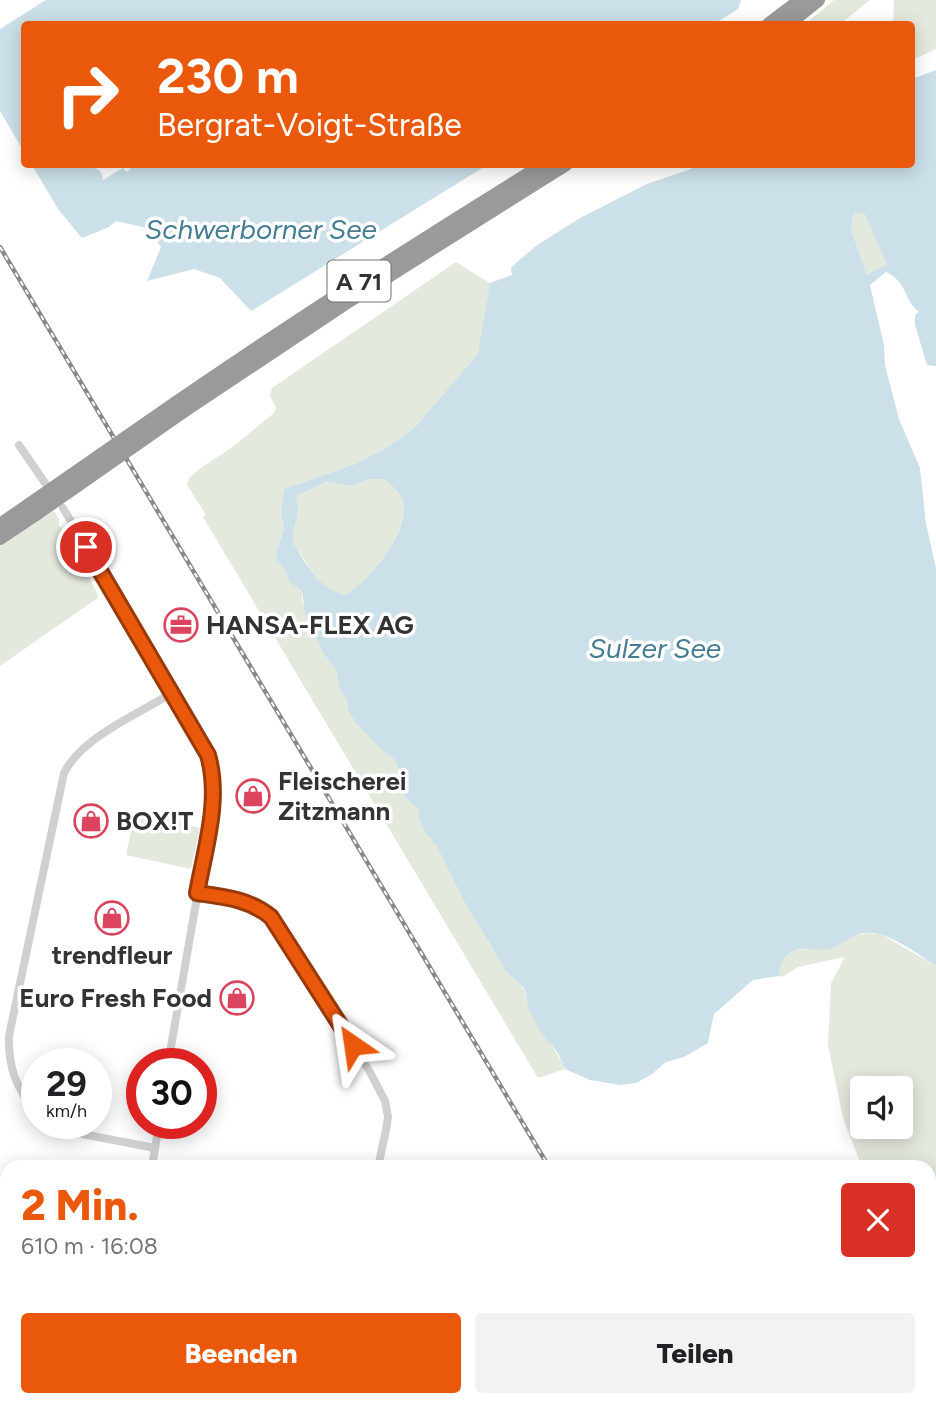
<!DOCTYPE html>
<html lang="de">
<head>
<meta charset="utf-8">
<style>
	:root { --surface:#fff; --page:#f2f2f2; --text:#202124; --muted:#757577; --accent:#ea580c }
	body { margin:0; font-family:Figtree,sans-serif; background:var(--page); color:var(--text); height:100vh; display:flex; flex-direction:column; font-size:26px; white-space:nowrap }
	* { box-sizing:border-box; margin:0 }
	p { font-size:23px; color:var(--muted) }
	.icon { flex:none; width:38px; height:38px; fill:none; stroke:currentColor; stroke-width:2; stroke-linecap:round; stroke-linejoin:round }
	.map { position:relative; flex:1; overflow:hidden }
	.panel { position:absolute; left:0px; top:1160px; width:936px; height:247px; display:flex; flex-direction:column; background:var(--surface); border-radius:21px 21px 0 0; box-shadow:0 4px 18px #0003 }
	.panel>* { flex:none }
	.top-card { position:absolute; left:21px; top:21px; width:894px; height:147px; border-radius:7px; box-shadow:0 4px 18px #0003; background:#ea580c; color:#fff; overflow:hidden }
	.fabs { position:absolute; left:850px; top:1076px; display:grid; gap:14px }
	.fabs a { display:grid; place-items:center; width:63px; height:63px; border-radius:7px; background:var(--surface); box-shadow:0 4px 18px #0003; font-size:35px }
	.speed { position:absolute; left:21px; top:1048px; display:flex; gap:14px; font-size:35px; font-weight:700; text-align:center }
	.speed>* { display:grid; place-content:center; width:91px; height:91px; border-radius:50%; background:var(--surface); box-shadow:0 4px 18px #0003; line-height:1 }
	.speed small { font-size:18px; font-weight:400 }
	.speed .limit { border:10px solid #d22; background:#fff; color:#111 }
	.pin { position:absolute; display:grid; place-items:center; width:60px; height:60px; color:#fff; margin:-30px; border:4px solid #fff; border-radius:50%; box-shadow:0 2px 7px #0007 }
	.me { position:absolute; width:77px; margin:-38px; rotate:328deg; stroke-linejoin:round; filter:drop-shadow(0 0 5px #0008) }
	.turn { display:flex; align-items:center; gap:24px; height:147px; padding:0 21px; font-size:32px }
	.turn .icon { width:91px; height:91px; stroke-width:2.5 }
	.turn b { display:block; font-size:49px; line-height:60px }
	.round { display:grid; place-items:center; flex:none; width:74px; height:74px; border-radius:7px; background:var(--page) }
	.head { display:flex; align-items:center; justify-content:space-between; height:119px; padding:0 21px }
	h1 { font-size:42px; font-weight:800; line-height:52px; color:var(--accent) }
	.button { display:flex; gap:14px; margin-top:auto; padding:14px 21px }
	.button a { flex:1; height:80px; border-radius:7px; background:var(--accent); color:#fff; font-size:28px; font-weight:800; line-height:80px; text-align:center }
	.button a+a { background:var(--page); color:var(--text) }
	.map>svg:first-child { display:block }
	.green { fill:#e4e9dd; fill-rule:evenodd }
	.water { fill:#cbe0e8; fill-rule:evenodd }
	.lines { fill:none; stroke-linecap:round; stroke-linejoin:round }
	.minor { stroke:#d0d0d0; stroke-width:8 }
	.secondary { stroke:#bdbdbd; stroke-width:10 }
	.motorway { stroke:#9a9a9a; stroke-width:14 }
	.rail-casing { stroke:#888; stroke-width:4.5 }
	.rail { stroke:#fff; stroke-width:2; stroke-dasharray:5; stroke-linecap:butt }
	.motorway-bridge { stroke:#9a9a9a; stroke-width:14 }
	.route-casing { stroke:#983908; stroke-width:18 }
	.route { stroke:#ea580c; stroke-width:12 }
	.labels { text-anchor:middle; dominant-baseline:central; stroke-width:7; stroke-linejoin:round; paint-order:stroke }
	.shield { fill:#fff; stroke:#707070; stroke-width:2 }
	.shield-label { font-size:24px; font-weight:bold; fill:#333 }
	.poi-label { font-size:26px; font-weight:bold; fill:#333; stroke:#fff; text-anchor:start }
	.water-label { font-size:28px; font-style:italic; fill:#447c91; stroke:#fff }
</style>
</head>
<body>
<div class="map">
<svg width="936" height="1406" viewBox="0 0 936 1406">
	<rect width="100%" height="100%" fill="#fff"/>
	<g class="green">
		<polygon points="834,0 870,0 840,24 805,24"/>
		<polygon points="894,0 936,0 936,49 912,60 912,24 893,24"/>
		<polygon points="854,213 864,213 888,264 867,275 851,229"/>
		<path d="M456,262l34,21 -11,71 -63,72 -28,21 -33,17 -71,25 -3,24 3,16 -8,23 1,8 9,11 4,10 12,10v10l21,52 13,17 4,20 7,10 1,10 37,43 9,6 9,19v17l16,15c1,16 11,24 19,37 27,48 47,103 87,143 2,31 28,51 40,79l-27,9 -335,-561 3,-2 -19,-30 2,-7 10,-9 35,-23 40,-33 2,-5 -6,-12 2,-8z"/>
		<path d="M369,479h15c5,5 13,10 16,16 17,29 -31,87 -55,100 -21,-6 -33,-21 -43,-39 -4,-7 -10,-11 -9,-20 1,-12 9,-25 3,-37l1,-4 31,-13 25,4z"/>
		<polygon points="54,511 59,519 59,527 64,528 99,597 0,666 0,546"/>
		<polygon points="136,809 186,814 184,824 200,828 191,869 126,855"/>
		<path d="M866,933l15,1 55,32v332l-7,-12v-119h-67l-19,-49 -15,-73 3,-62 14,-26 -47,10 -16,10 -3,-1c3,-37 32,-23 57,-30 6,-2 3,-3 9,-6 6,-4 15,-5 21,-7zM863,1088h38v39h-38z"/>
		<polygon points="220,1400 339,1400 339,1401 417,1400 409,1406 332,1406 338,1401 330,1406 212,1406"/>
	</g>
	<g class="water">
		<polygon points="46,0 741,0 738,9 714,24 24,24 24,152 0,111 0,29"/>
		<path d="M936,70v296l-9,-1 -12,-40v-10l4,-3c-17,-15 -11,-29 -33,-40l-16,13 14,60 1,20 14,54 21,49 6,56 10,44v398c-17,-11 -38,-27 -57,-32 -27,-6 -32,12 -51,15 -13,2 -26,-4 -38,4 -8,5 -10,14 -11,23l-26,4 -39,34 -6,29 -24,14 -18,5 -14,12 -16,9 -16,2 -30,-5 -25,-11 -7,-16 -17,-20 -13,-25 -3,-19 -19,-18 -42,-70 -27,-55 -13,-16 -5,-11v-9l-16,-15v-17l-9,-19 -9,-6 -29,-30 -8,-13 -1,-10 -7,-10 -4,-20 -13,-17 -18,-39 -3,-23 -13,-10 -3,-10 -9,-11 -1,-8 8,-23 -3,-16 3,-24 71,-25 33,-17 28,-21 62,-72 12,-71 22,-8 -1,-7 5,-5 20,-17 44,-28 67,-34 44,-15 5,-4 216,-1v-85zM854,213h10l23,51 -20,11 -16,-46zM369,479h15c5,5 13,10 16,16 17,30 -31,87 -55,100 -21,-6 -33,-21 -44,-39 -3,-7 -9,-12 -8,-20 1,-13 9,-25 3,-37l2,-4 29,-13 26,4z"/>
		<path d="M135,164h352v1l-236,146 -31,-33 -26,-9 -47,12 14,-34 -14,-19 -31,-7 -7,6 -27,11 -24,-29 -26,-44h58l2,4 2,-2c7,4 8,6 9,13l20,-12 4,4z"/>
	</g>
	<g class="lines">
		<g class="minor">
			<polyline points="19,445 45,483"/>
			<path d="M63,508l137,231c12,22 14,41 13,66l-45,259"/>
			<path d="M197,893c39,6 61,6 86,40l88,141 14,27 3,16 -2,13 -8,37"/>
			<path d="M37,1112c-21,-22 -29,-46 -28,-76l55,-263c18,-36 74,-59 108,-80"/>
			<polyline points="52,1124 82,1134 155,1148"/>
			<polyline points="152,1167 159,1124"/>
			<polyline points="0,1315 7,1311"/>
			<polyline points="600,1400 605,1406"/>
			<polyline points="416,1406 425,1400"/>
		</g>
		<g class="secondary">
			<polyline points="0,1375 7,1390"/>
			<polyline points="12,1400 15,1406"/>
		</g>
		<g class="motorway">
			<polyline points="769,24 801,0"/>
			<polyline points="788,24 818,0"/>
			<path d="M176,403c121,-83 244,-162 369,-239"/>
			<polyline points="182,412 350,300 566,164"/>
			<polyline points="0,525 29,505"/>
			<polyline points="0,538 36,514"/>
		</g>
		<defs>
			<g id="rail">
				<polyline points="0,247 549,1167"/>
				<polyline points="683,1400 686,1406"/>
			</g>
		</defs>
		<use href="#rail" class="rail-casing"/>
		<use href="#rail" class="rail"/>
		<g class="motorway-bridge">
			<polyline points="29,505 176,403"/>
			<polyline points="36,514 182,412"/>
		</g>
	</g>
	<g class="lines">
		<defs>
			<path id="route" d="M86,547l122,208c13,45 -3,93 -11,138 28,4 52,6 74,24l82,128"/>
		</defs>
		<use href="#route" class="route-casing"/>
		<use href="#route" class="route"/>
	</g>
	<defs>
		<symbol id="office-ring" viewBox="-11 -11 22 22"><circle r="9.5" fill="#fff" stroke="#dc435e" stroke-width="1.5"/><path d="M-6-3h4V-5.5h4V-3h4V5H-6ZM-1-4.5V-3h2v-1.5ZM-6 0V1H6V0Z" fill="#dc435e"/></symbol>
		<symbol id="shop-ring" viewBox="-11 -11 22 22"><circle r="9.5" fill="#fff" stroke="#dc435e" stroke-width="1.5"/><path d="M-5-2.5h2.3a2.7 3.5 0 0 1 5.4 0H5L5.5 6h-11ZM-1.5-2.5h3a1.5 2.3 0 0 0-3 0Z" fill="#dc435e"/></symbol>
	</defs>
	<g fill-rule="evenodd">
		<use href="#office-ring" x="162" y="606" width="38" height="38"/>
		<use href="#shop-ring" x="234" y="777" width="38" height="38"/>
		<use href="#shop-ring" x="72" y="802" width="38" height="38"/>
		<use href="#shop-ring" x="93" y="899" width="38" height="38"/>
		<use href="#shop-ring" x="218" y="979" width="38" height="38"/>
	</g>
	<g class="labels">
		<rect class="shield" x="327.5" y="260.5" width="63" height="41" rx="5"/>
		<g class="shield-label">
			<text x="359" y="281">A 71</text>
		</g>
		<g class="poi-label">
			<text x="206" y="625">HANSA-FLEX AG</text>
			<text x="278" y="781">Fleischerei<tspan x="278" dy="30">Zitzmann</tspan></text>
			<text x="116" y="821">BOX!T</text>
			<text x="112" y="955" text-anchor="middle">trendfleur</text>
			<text x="212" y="998" text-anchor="end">Euro Fresh Food</text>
		</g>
		<g class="water-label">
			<text x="261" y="229">Schwerborner See</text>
			<text x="655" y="648">Sulzer See</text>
		</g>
	</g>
</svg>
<div class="fabs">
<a><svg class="icon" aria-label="sound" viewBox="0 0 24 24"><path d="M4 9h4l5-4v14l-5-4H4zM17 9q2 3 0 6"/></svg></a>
</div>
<div class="speed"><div>29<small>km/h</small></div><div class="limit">30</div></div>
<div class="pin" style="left:86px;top:547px;background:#d93025"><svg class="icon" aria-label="arrive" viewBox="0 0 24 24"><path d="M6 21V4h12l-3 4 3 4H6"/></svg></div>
<svg class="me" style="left:353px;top:1045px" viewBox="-20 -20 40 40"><path d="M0-17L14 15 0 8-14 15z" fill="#ea580c" stroke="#fff" stroke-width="4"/></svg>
<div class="top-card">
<div class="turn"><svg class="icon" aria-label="right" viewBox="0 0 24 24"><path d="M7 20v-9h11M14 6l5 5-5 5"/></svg><div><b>230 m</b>Bergrat-Voigt-Straße</div></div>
</div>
<section class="panel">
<div class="head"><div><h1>2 Min.</h1><p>610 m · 16:08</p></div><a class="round" style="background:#d93025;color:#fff"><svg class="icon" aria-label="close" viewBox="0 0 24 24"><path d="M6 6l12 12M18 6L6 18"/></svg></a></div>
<div class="button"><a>Beenden</a><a>Teilen</a></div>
</section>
</div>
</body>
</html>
